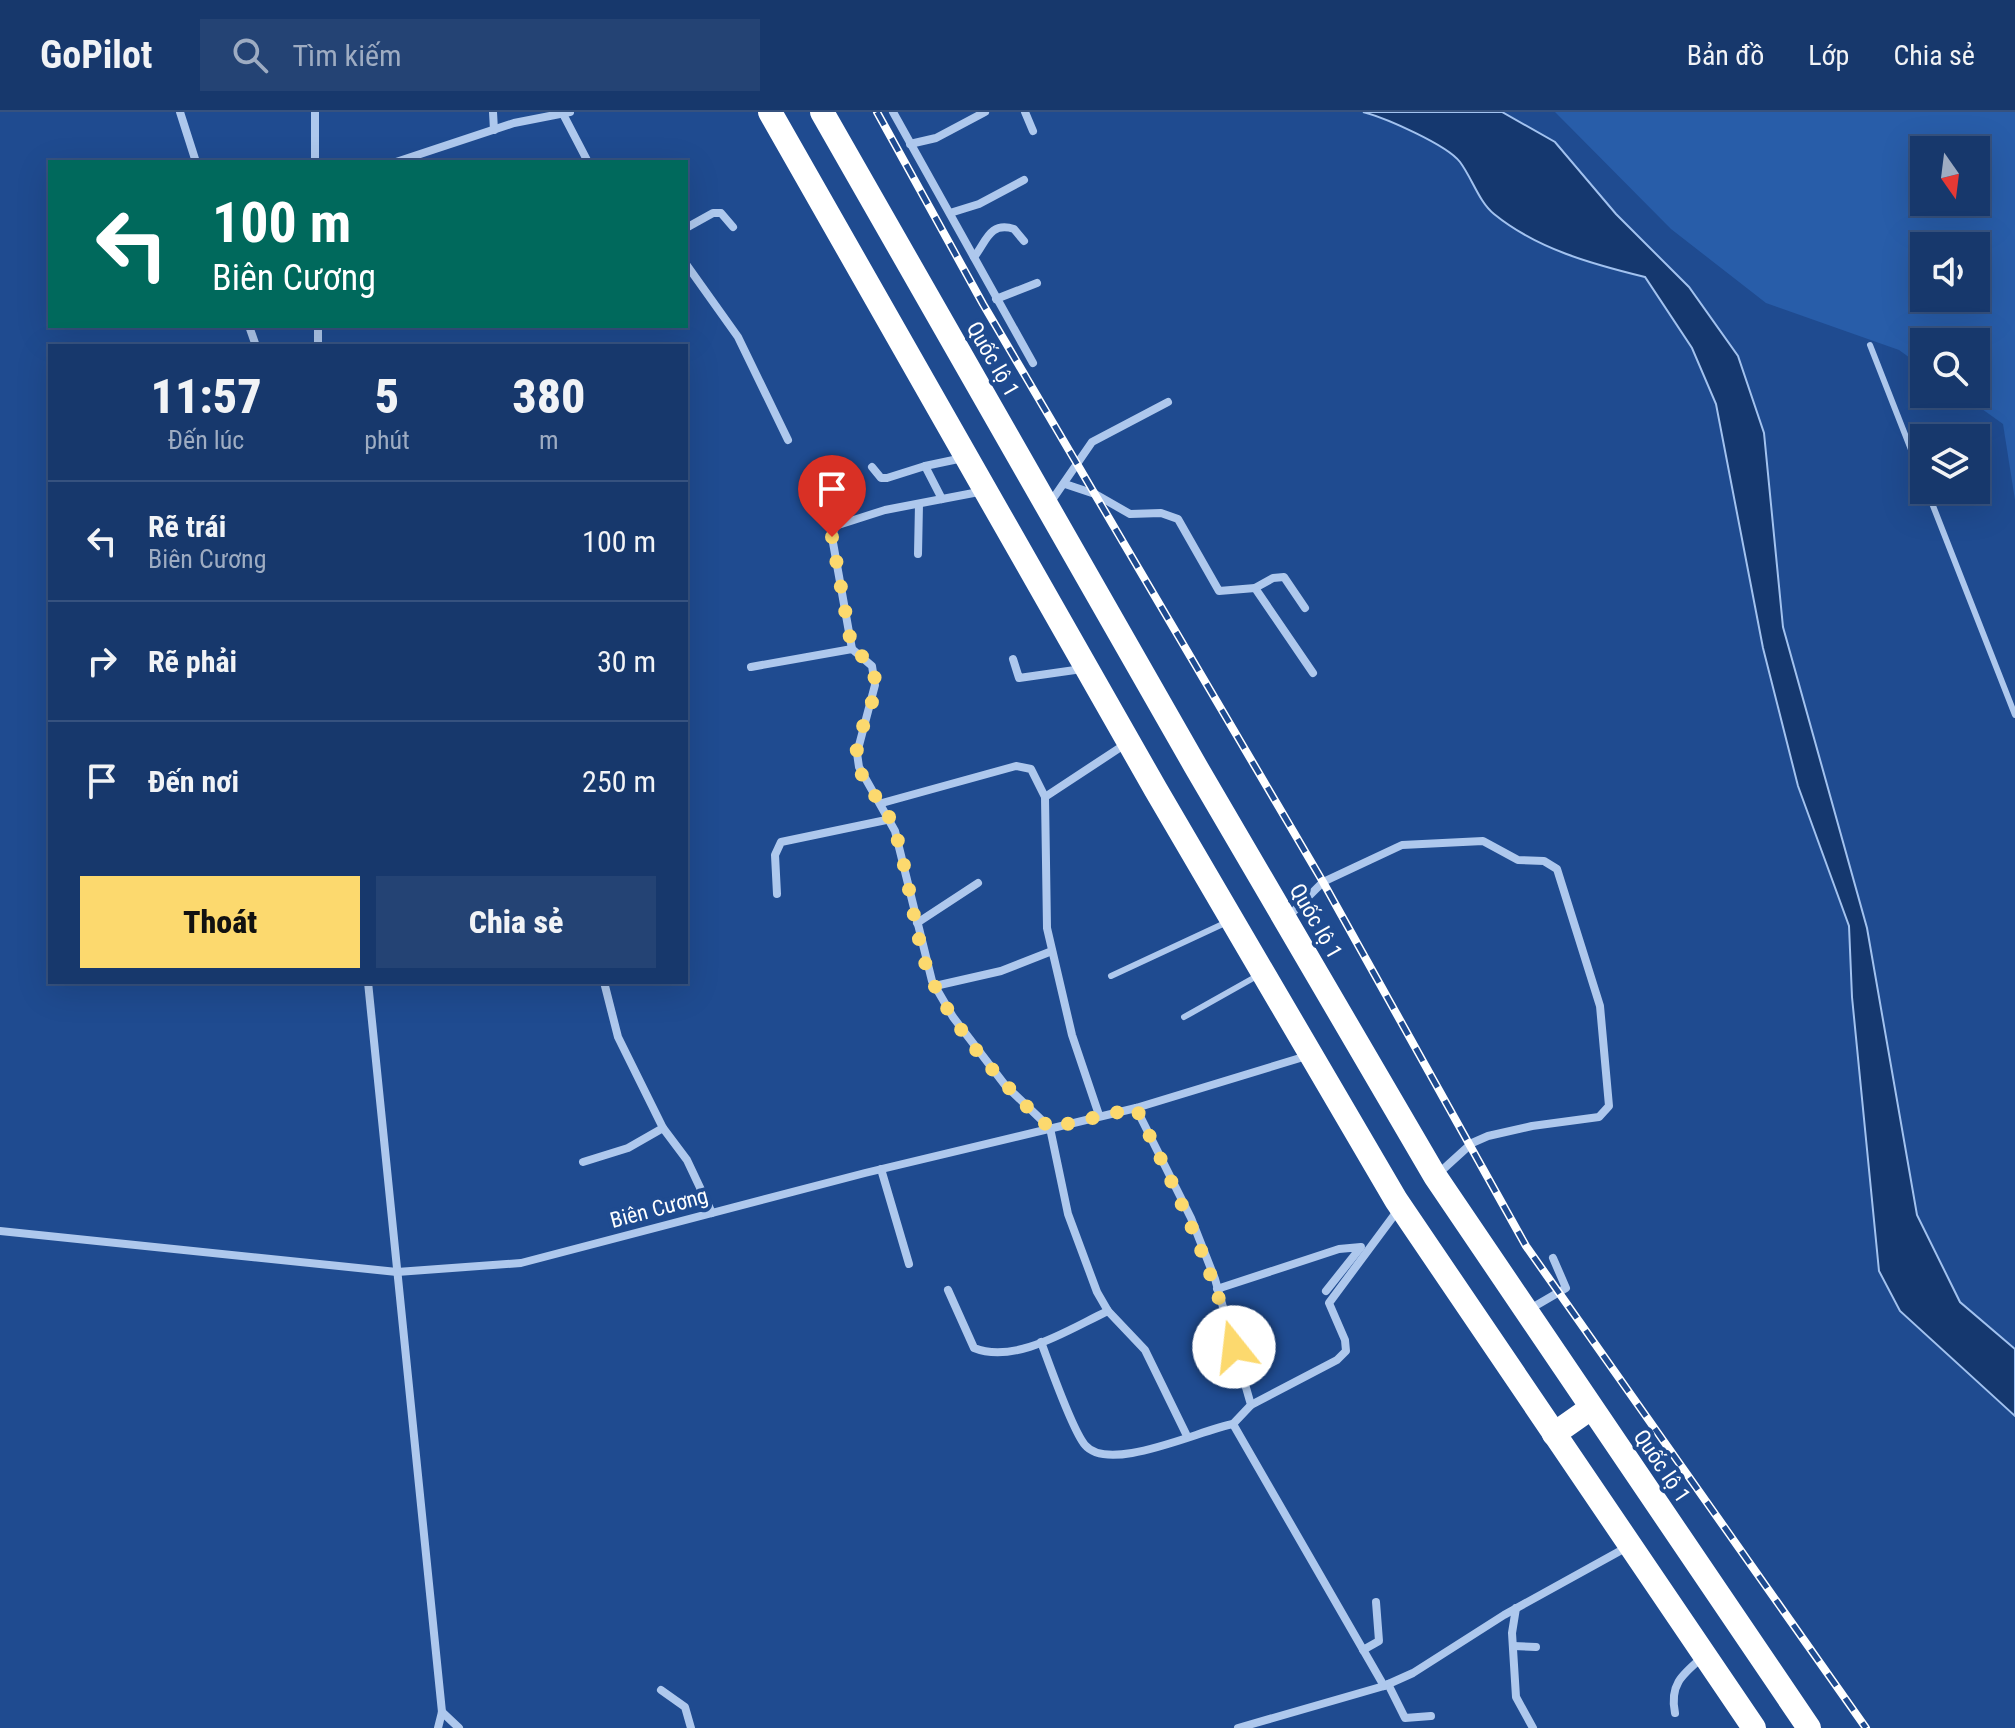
<!DOCTYPE html>
<html lang="vi">
<head>
<meta charset="utf-8">
<style>
	:root { --surface:#17386c; --page:#244374; --text:#f1f3f6; --muted:#9eacc2; --line:#36527f; --accent:#fcd96e }
	body { margin:0; font-family:"Roboto Condensed",sans-serif; background:var(--page); color:var(--text); height:100vh; display:flex; flex-direction:column; font-size:30px; white-space:nowrap }
	* { box-sizing:border-box; margin:0 }
	p { font-size:26px; color:var(--muted) }
	.icon { flex:none; width:44px; height:44px; fill:none; stroke:currentColor; stroke-width:2; stroke-linecap:round; stroke-linejoin:round }
	.map { position:relative; flex:1; overflow:hidden }
	.panel { position:absolute; left:48px; top:232px; width:640px; height:640px; display:flex; flex-direction:column; background:var(--surface); border-radius:0px; box-shadow:0 8px 32px #0002,0 0 0 2px var(--line) }
	.panel>* { flex:none }
	.banner { position:absolute; left:48px; top:48px; width:640px; height:168px; border-radius:0px; box-shadow:0 8px 32px #0002,0 0 0 2px var(--line); background:#00695c; color:#fff; overflow:hidden }
	.needle { width:52px; rotate:166deg }
	.controls { position:absolute; left:1910px; top:24px; display:grid; gap:16px }
	.controls a { display:grid; place-items:center; width:80px; height:80px; border-radius:0px; background:var(--surface); box-shadow:0 8px 32px #0002,0 0 0 2px var(--line); font-size:40px }
	.pin { position:absolute; display:grid; place-items:center; width:68px; height:68px; color:#fff; margin:-82px -34px; border-radius:50% 50% 50% 0; rotate:-45deg; box-shadow:0 0 8px #0007 }
	.pin .icon { rotate:45deg }
	.me { position:absolute; width:88px; margin:-44px; rotate:344deg; stroke-linejoin:round; filter:drop-shadow(0 0 6px #0008) }
	.turn { display:flex; align-items:center; gap:28px; height:168px; padding:0 32px; font-size:36px }
	.turn .icon { width:104px; height:104px; stroke-width:2.5 }
	.turn b { display:block; font-size:56px; line-height:68px }
	.eta { display:flex; justify-content:space-evenly; align-items:center; height:136px; text-align:center }
	.eta b { font-size:48px; font-weight:800; line-height:56px }
	.action { display:flex; gap:16px; margin-top:auto; padding:16px 32px }
	.action a { flex:1; height:92px; border-radius:0px; background:var(--accent); color:#111; font-size:32px; font-weight:800; line-height:92px; text-align:center }
	.action a+a { background:var(--page); color:var(--text) }
	ul { padding:0; list-style:none }
	li { display:flex; align-items:center; gap:24px; height:120px; padding:0 32px; border-top:2px solid var(--line) }
	li div { flex:1 }
	li b { display:block; font-size:30px }
	li em { font-style:normal }
	header { display:flex; align-items:center; gap:48px; box-sizing:border-box; height:112px; padding:0 40px; background:var(--surface); border-bottom:2px solid var(--line) }
	header strong { font-size:38px }
	nav { display:flex; gap:44px; margin-inline-start:auto; font-size:28px }
	.search { width:560px; height:72px; background:var(--page); display:flex; align-items:center; gap:20px; box-sizing:border-box; padding:0 28px; border-radius:0px; color:var(--muted); font-size:30px }
	.map>svg:first-child { display:block }
	.green { fill:#285da9; fill-rule:evenodd }
	.water { fill:#15386f; stroke:#a2c2ef; stroke-width:2 }
	.lines { fill:none; stroke-linecap:round; stroke-linejoin:round }
	.lane { stroke:#aec8ed; stroke-width:6 }
	.street { stroke:#aec8ed; stroke-width:8 }
	.highway { stroke:#fff; stroke-width:24 }
	.rail-casing { stroke:#fff; stroke-width:8 }
	.rail { stroke:#1f4b90; stroke-width:5; stroke-dasharray:15; stroke-linecap:butt }
	.route { stroke:#fcd96e; stroke-width:14; stroke-dasharray:0 25.2 }
	.labels { text-anchor:middle; dominant-baseline:central; stroke-width:8; stroke-linejoin:round; paint-order:stroke }
	.street-label { font-size:22px; fill:#fff; stroke:#1f4b90 }
</style>
</head>
<body>
<header>
<strong>GoPilot</strong>
<div class="search"><svg class="icon" aria-label="search" viewBox="0 0 24 24"><circle cx="10" cy="10" r="6"/><path d="M15 15l6 6"/></svg>Tìm kiếm</div>
<nav><a>Bản đồ</a><a>Lớp</a><a>Chia sẻ</a></nav>
</header>
<div class="map">
<svg width="2015" height="1616" viewBox="0 0 2015 1616">
	<rect width="100%" height="100%" fill="#1f4b90"/>
	<path class="green" d="M1555,0h460v388l-12,-76 -42,-30h15v-52h-52v26l-25,-18 -133,-47 -95,-74zM1924,38h52v52h-52zM1924,134h52v52h-52z"/>
	<path class="water" d="M1363,0h139l53,30 61,72 73,73 49,69 26,77 19,194 84,301 50,287 43,87 55,47v67l-115,-105 -21,-40 -27,-274 -3,-71 -51,-140 -35,-138 -47,-244 -24,-56 -47,-71c-53,-13 -108,-28 -151,-63 -15,-12 -22,-36 -34,-52 -13,-17 -74,-44 -97,-50z"/>
	<g class="lines">
		<g class="lane">
			<polyline points="1870,233 2015,603"/>
			<polyline points="1111,864 1225,811"/>
			<polyline points="1184,905 1257,864"/>
		</g>
		<g class="street">
			<polyline points="180,0 196,50"/>
			<polyline points="315,0 315,50"/>
			<polyline points="493,0 494,18"/>
			<polyline points="893,0 1033,251"/>
			<polyline points="1025,0 1033,19"/>
			<polyline points="563,2 588,50"/>
			<polyline points="910,32 936,26 985,0"/>
			<polyline points="396,50 514,11 570,0"/>
			<polyline points="950,101 979,92 1024,68"/>
			<polyline points="686,116 713,101 721,101 733,115"/>
			<path d="M974,145c12,-14 15,-36 40,-28l10,12"/>
			<polyline points="686,152 738,225 788,328"/>
			<polyline points="996,187 1037,171"/>
			<polyline points="249,214 256,234"/>
			<polyline points="318,214 318,234"/>
			<polyline points="872,355 881,366 887,366 925,354"/>
			<polyline points="1065,372 1095,382 1130,402 1161,401 1178,407 1219,479 1255,476 1313,561"/>
			<polyline points="942,387 925,354 963,346"/>
			<polyline points="1050,391 1092,330 1168,290"/>
			<polyline points="918,442 919,392"/>
			<polyline points="1255,476 1273,466 1284,465 1305,496"/>
			<polyline points="852,537 832,425 835,414 885,398 984,379"/>
			<polyline points="1013,547 1019,566 1082,557"/>
			<polyline points="751,555 852,537 872,554 875,573 857,641 859,655 895,719 932,869 953,905 1005,973 1050,1016 1068,1102 1097,1180 1108,1199 1145,1238 1187,1324"/>
			<polyline points="882,691 1016,654 1031,657 1045,685"/>
			<polyline points="777,782 775,743 781,730 891,707"/>
			<polyline points="1286,807 1323,770 1402,733 1483,729 1518,748 1544,749 1557,757 1600,894 1609,994 1599,1005 1532,1014 1488,1024 1472,1031 1439,1061"/>
			<polyline points="917,811 978,771"/>
			<polyline points="368,870 442,1600 438,1616"/>
			<polyline points="935,874 1001,859 1052,839"/>
			<polyline points="1136,996 1191,1106 1215,1167 1251,1293 1233,1312 1384,1574"/>
			<polyline points="1099,1003 1072,923 1047,816 1045,685 1127,631"/>
			<polyline points="663,1016 687,1048 712,1101"/>
			<polyline points="583,1050 628,1036 663,1016 618,925 604,870"/>
			<polyline points="881,1057 909,1152"/>
			<polyline points="0,1119 397,1160 521,1151 865,1061 1136,996 1310,943"/>
			<polyline points="1217,1177 1339,1137 1361,1135 1326,1179"/>
			<path d="M948,1178l26,58c42,17 97,-20 134,-37"/>
			<polyline points="1530,1197 1566,1176 1553,1146"/>
			<path d="M1041,1230c8,21 31,88 44,103 24,29 115,-15 148,-21"/>
			<polyline points="1251,1293 1337,1248 1346,1239 1345,1228 1329,1191 1398,1098"/>
			<polyline points="1516,1496 1512,1521 1516,1585 1533,1616"/>
			<polyline points="1513,1534 1536,1535"/>
			<polyline points="1363,1538 1379,1529 1376,1490"/>
			<polyline points="1388,1572 1405,1606 1431,1604"/>
			<polyline points="661,1578 685,1595 691,1616"/>
			<polyline points="442,1600 459,1616"/>
			<path d="M1675,1601c-6,-29 8,-39 29,-57"/>
			<polyline points="1238,1616 1384,1574 1413,1561 1504,1503 1629,1434"/>
		</g>
		<g class="highway">
			<polyline points="770,0 1156,678 1396,1088 1754,1616"/>
			<polyline points="822,0 1196,655 1435,1064 1809,1616"/>
			<polyline points="1554,1322 1591,1296"/>
		</g>
		<defs>
			<polyline id="rail" points="877,0 983,192 1323,770 1526,1134 1866,1616"/>
		</defs>
		<use href="#rail" class="rail-casing"/>
		<use href="#rail" class="rail"/>
	</g>
	<g class="lines">
		<path class="route" d="M832,425l20,112c54,33 -5,77 6,116 7,23 28,40 36,63 14,43 18,88 30,131 16,56 82,131 126,169l86,-20c40,81 73,151 98,239"/>
	</g>
	<g class="labels">
		<g class="street-label">
			<text transform="translate(993 247) rotate(60)">Quốc lộ 1</text>
			<text transform="translate(1316 809) rotate(60)">Quốc lộ 1</text>
			<text transform="translate(659 1096) rotate(-15)">Biên Cương</text>
			<text transform="translate(1662 1354) rotate(56)">Quốc lộ 1</text>
		</g>
	</g>
</svg>
<div class="controls">
<a><svg class="needle" viewBox="-14 -14 28 28"><path d="M0-13l5 13h-10z" fill="#e53935"/><path d="M0 13l5-13h-10z" fill="#9eacc2"/></svg></a>
<a><svg class="icon" aria-label="sound" viewBox="0 0 24 24"><path d="M4 9h4l5-4v14l-5-4H4zM17 9q2 3 0 6"/></svg></a>
<a><svg class="icon" aria-label="search" viewBox="0 0 24 24"><circle cx="10" cy="10" r="6"/><path d="M15 15l6 6"/></svg></a>
<a><svg class="icon" aria-label="layers" viewBox="0 0 24 24"><path d="M12 4l9 5-9 5-9-5zM3 14l9 5 9-5"/></svg></a>
</div>
<div class="pin" style="left:832px;top:425px;background:#d93025"><svg class="icon" aria-label="arrive" viewBox="0 0 24 24"><path d="M6 21V4h12l-3 4 3 4H6"/></svg></div>
<svg class="me" style="left:1234px;top:1235px" viewBox="-20 -20 40 40"><circle r="19" fill="#fff"/><path d="M0-13L10 11 0 6-10 11z" fill="#fcd96e"/></svg>
<div class="banner">
<div class="turn"><svg class="icon" aria-label="left" viewBox="0 0 24 24"><path d="M17 20v-9H6M10 6l-5 5 5 5"/></svg><div><b>100 m</b>Biên Cương</div></div>
</div>
<section class="panel">
<div class="eta">
<div><b>11:57</b><p>Đến lúc</p></div>
<div><b>5</b><p>phút</p></div>
<div><b>380</b><p>m</p></div>
</div>
<ul>
<li><svg class="icon" aria-label="left" viewBox="0 0 24 24"><path d="M17 20v-9H6M10 6l-5 5 5 5"/></svg><div><b>Rẽ trái</b><p>Biên Cương</p></div><em>100 m</em></li>
<li><svg class="icon" aria-label="right" viewBox="0 0 24 24"><path d="M7 20v-9h11M14 6l5 5-5 5"/></svg><div><b>Rẽ phải</b></div><em>30 m</em></li>
<li><svg class="icon" aria-label="arrive" viewBox="0 0 24 24"><path d="M6 21V4h12l-3 4 3 4H6"/></svg><div><b>Đến nơi</b></div><em>250 m</em></li>
</ul>
<div class="action"><a>Thoát</a><a>Chia sẻ</a></div>
</section>
</div>
</body>
</html>
